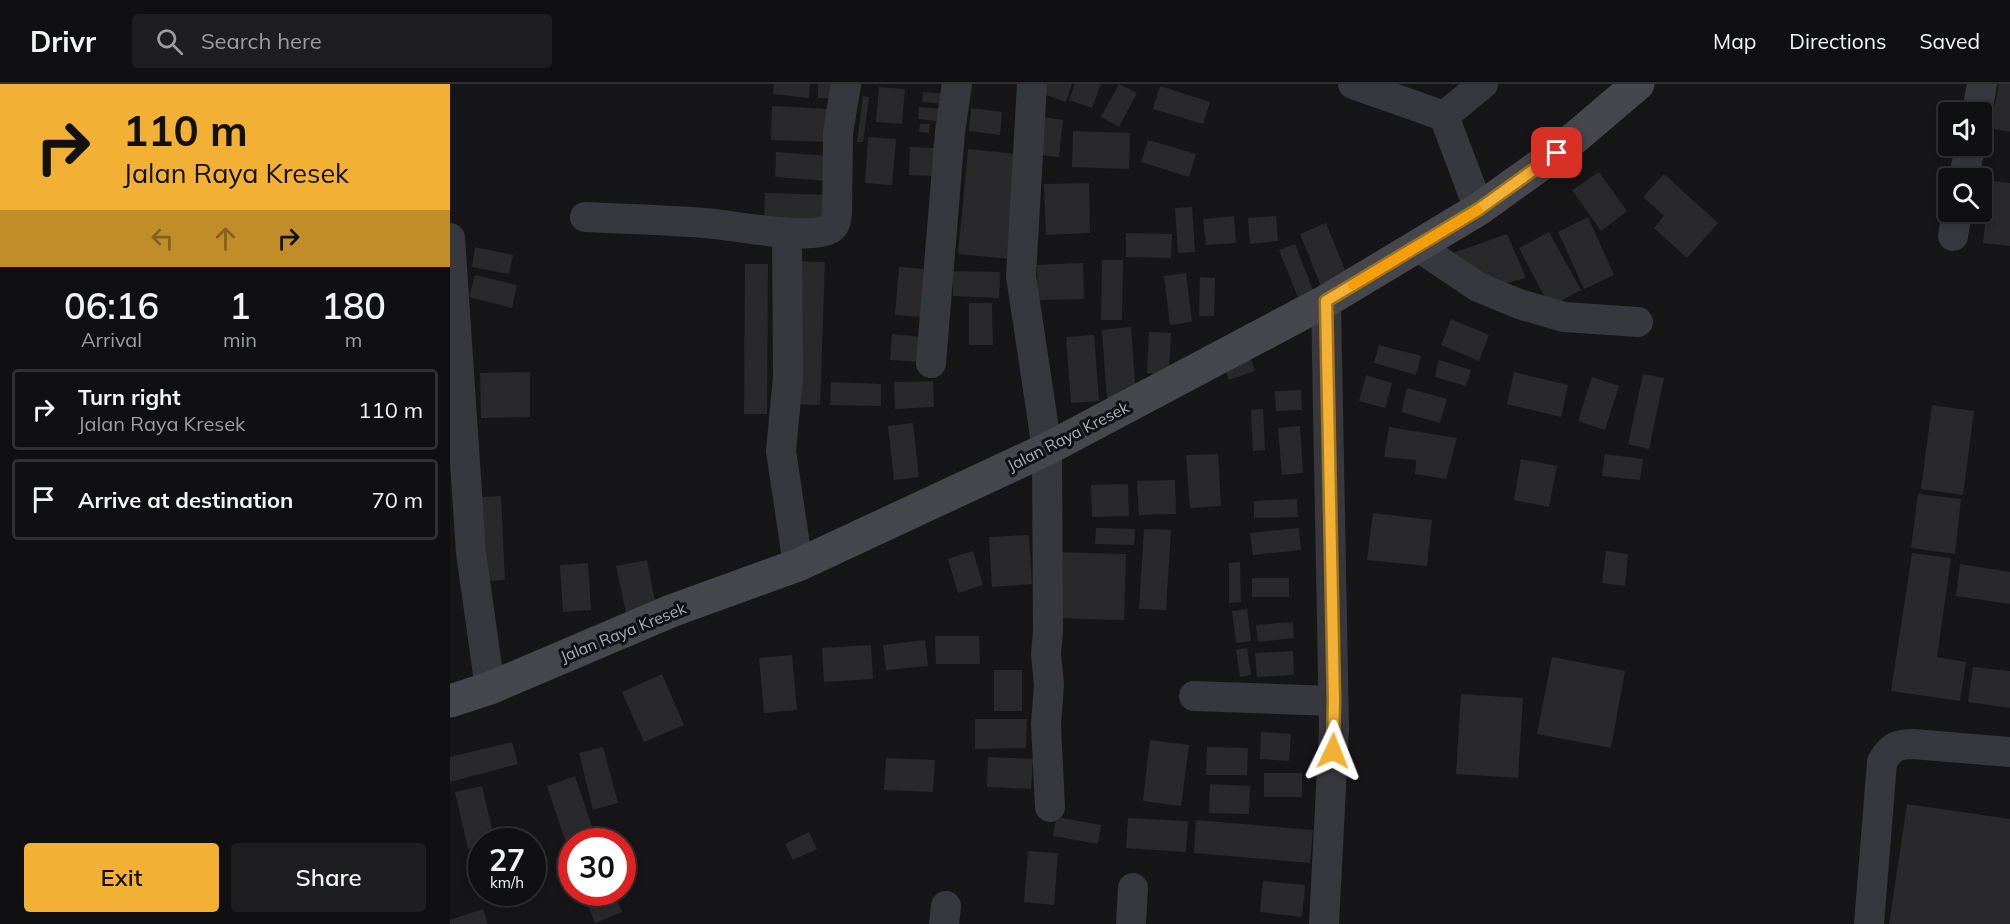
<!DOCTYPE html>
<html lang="en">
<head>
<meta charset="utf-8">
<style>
	:root { --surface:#101012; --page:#1e1e20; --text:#f1f3f6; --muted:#9c9d9f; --line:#303032; --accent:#f2b134 }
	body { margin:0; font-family:Mulish,sans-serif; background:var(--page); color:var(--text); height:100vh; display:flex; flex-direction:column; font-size:22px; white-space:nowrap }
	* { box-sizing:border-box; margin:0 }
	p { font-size:20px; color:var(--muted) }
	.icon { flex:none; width:33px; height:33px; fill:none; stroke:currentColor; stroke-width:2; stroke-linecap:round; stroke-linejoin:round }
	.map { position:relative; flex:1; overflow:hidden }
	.panel { display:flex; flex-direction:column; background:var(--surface); width:450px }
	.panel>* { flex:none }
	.guide { background:#f2b134; color:#111; overflow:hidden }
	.buttons { position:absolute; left:1488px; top:18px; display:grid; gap:12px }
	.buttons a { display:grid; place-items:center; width:54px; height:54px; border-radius:6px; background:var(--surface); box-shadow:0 3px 9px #0003,0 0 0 2px var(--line); font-size:30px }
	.speed { position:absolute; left:18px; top:744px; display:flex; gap:12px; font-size:30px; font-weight:700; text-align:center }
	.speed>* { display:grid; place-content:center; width:78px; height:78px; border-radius:50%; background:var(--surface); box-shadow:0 3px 9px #0003,0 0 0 2px var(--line); line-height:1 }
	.speed small { font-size:15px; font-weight:400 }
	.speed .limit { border:9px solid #d22; background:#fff; color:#111 }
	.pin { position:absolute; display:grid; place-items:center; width:51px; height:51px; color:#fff; margin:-26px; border-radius:12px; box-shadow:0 3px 9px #0006 }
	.me { position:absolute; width:66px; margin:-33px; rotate:2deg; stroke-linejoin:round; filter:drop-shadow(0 0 4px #0008) }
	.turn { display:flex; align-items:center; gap:21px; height:126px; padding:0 24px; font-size:27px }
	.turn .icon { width:78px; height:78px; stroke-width:2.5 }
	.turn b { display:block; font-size:42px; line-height:51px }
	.lanes { display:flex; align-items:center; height:57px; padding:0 24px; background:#0003; justify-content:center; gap:30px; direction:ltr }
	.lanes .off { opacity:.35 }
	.eta { display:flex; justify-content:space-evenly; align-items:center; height:102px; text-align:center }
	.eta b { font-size:36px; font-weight:600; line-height:42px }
	.action { display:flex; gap:12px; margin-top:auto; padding:12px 24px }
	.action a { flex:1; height:69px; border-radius:6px; background:var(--accent); color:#111; font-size:24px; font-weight:600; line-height:69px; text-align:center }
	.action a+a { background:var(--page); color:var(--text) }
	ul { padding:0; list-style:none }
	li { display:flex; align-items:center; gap:18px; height:81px; margin:0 12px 9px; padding:0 12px; border:3px solid var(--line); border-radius:6px }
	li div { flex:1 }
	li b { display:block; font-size:22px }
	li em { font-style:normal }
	header { display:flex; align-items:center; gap:36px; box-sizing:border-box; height:84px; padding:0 30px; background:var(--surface); border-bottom:2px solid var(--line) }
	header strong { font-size:28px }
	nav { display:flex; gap:33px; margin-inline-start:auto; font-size:21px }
	.search { width:420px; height:54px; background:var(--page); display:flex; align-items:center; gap:15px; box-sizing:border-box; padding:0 21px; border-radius:6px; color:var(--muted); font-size:22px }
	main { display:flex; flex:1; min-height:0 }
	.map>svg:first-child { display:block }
	.building { fill:#29292c }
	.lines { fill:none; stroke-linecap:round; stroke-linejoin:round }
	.minor { stroke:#37383d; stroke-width:30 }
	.secondary { stroke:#45474d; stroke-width:33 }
	.route-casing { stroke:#9d7322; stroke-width:15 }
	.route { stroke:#f2b134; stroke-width:10 }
	.slow { stroke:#f59e0b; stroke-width:10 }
	.labels { text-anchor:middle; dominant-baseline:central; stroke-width:6; stroke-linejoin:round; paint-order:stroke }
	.street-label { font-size:16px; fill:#a8adb8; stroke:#111113 }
</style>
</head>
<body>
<header>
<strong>Drivr</strong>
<div class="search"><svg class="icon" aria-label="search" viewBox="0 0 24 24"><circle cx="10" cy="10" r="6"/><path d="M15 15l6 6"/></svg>Search here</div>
<nav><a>Map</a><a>Directions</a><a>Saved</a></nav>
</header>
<main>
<section class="panel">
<div class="guide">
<div class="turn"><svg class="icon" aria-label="right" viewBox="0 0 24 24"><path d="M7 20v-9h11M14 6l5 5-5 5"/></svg><div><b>110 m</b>Jalan Raya Kresek</div></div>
<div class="lanes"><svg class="icon off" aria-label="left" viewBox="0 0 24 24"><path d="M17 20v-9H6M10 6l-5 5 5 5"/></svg><svg class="icon off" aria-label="ahead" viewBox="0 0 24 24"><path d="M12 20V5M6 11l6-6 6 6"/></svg><svg class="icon" aria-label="right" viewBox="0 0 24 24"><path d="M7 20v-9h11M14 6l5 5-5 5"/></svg></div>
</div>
<div class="eta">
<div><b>06:16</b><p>Arrival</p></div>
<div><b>1</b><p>min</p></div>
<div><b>180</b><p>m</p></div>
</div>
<ul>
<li><svg class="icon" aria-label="right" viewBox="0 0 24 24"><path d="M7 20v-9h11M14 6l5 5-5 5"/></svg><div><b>Turn right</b><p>Jalan Raya Kresek</p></div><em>110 m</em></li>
<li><svg class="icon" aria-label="arrive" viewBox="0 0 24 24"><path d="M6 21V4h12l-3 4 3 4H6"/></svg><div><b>Arrive at destination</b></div><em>70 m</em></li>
</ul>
<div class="action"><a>Exit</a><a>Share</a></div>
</section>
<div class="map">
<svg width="1560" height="840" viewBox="0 0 1560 840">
	<rect width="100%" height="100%" fill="#161618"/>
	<g class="building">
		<polygon points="324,0 360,0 359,14 323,10"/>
		<polygon points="368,0 392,0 392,15 368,14"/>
		<polygon points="596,0 622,0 616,18 593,10"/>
		<polygon points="625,0 651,0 642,24 619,16"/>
		<polygon points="669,0 687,9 669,43 651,33"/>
		<polygon points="1549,0 1560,0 1560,48 1540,44"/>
		<polygon points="710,2 760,18 753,40 703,25"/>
		<polygon points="429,3 455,5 452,40 426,38"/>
		<polygon points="473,8 499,10 498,20 472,18"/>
		<polygon points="413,12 419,13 413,58 407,58"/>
		<polygon points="322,22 379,25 377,58 321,56"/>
		<polygon points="469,23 494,25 494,38 468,35"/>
		<polygon points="521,24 552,28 550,51 519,47"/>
		<polygon points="593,33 613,36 609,73 588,71"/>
		<polygon points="470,40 480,40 479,49 469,48"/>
		<polygon points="623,47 680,49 679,85 622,83"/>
		<polygon points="418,53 446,55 442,101 415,99"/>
		<polygon points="698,56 746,70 739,93 691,78"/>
		<polygon points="460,63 485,64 484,92 459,91"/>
		<polygon points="518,65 569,70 560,175 508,170"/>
		<polygon points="326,68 378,72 377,97 325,93"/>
		<polygon points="1149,88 1177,127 1151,147 1122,106"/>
		<polygon points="1214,90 1268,139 1237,174 1204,144 1214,132 1193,113"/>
		<polygon points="1540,97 1560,99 1560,162 1533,159"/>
		<polygon points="639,99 640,149 596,151 594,100"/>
		<polygon points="315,109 383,111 382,140 314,137"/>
		<polygon points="742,123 745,168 728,169 725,124"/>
		<polygon points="784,132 786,159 756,161 753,135"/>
		<polygon points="826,132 828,157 800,160 798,134"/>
		<polygon points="1138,133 1164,191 1134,205 1108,148"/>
		<polygon points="876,139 897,191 871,202 850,150"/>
		<polygon points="1099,148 1131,206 1100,223 1069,164"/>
		<polygon points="676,149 722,150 721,174 676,173"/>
		<polygon points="1057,150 1076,194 1049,201 1003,169"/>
		<polygon points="845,160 868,219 853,226 829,166"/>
		<polygon points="25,163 63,171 59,190 22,183"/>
		<polygon points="652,176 673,176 672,236 651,236"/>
		<polygon points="346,177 375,178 370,321 341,320"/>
		<polygon points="633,179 634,215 588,216 587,181"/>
		<polygon points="295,180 318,180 317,330 294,330"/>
		<polygon points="449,183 476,185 472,233 445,231"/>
		<polygon points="503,187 550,188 549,214 503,212"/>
		<polygon points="736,189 742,238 720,241 714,192"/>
		<polygon points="25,191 67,201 62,224 19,213"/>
		<polygon points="750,193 765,194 764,232 749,232"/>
		<polygon points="519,219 542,219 543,261 519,261"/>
		<polygon points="1001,235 1039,251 1029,277 991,261"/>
		<polygon points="681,243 686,313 657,315 652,246"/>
		<polygon points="699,248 721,249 719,291 697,289"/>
		<polygon points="442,250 474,253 472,278 440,276"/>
		<polygon points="644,251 649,317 621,319 616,253"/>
		<polygon points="929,261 971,272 966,291 924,279"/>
		<polygon points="799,270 805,287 779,296 773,279"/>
		<polygon points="989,276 1021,286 1016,302 985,293"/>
		<polygon points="80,288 80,333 31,334 30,289"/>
		<polygon points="1064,288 1118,301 1111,333 1057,320"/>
		<polygon points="1193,290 1214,294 1199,365 1178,360"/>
		<polygon points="916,291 942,299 935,324 909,317"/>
		<polygon points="1142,293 1169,302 1155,346 1128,337"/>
		<polygon points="483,297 484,323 445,325 444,298"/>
		<polygon points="381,298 431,300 431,322 380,321"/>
		<polygon points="957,304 997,315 990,339 951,328"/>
		<polygon points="851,306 852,326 826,327 825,307"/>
		<polygon points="1482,321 1524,327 1513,411 1471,405"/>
		<polygon points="813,325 815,366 803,367 801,326"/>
		<polygon points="463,339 469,393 444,396 438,342"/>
		<polygon points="850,342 853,389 832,391 828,344"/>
		<polygon points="939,343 1007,354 996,395 965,390 966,376 934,373"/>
		<polygon points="768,370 771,422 740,424 736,371"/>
		<polygon points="1155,370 1193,375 1190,396 1152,392"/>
		<polygon points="1071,375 1107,382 1099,423 1064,416"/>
		<polygon points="725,396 726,430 689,431 687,397"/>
		<polygon points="678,400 679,432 642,433 641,401"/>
		<polygon points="1468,410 1511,415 1505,470 1461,464"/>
		<polygon points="51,412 55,496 34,497 30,413"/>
		<polygon points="847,415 848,433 804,434 804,417"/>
		<polygon points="923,429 982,436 977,482 917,476"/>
		<polygon points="646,444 685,445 684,461 645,460"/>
		<polygon points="849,444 851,466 803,471 800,449"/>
		<polygon points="694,445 721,446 716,526 689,525"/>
		<polygon points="579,451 582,500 542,503 539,453"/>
		<polygon points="523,467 533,501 508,509 498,475"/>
		<polygon points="1156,467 1178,470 1175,502 1152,499"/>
		<polygon points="604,468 676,470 674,536 601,534"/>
		<polygon points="1462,469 1501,474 1487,573 1516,578 1510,617 1441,607"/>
		<polygon points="197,476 207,528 177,534 166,482"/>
		<polygon points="790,478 791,518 779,519 779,479"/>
		<polygon points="138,479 141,526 113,528 110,481"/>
		<polygon points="1510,480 1560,488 1560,520 1506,512"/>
		<rect x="802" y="494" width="37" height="19"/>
		<polygon points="797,525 801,557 786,559 782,527"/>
		<polygon points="843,538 844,554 808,558 806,541"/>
		<polygon points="485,552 529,552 530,580 486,580"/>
		<polygon points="475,556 478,582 436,586 433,561"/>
		<polygon points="421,561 423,595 374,598 372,564"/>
		<polygon points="797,564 801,591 790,593 786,566"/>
		<polygon points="843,567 844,591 807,593 805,569"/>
		<polygon points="342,571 347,626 314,629 309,574"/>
		<polygon points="1102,573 1175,587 1161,664 1087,650"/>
		<polygon points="1523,583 1560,587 1560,624 1518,618"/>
		<rect x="544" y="586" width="28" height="41"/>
		<polygon points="212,590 234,641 194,658 172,608"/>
		<polygon points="1011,610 1073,614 1068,694 1006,690"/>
		<polygon points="525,635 577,635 576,664 525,665"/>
		<polygon points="811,648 841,650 839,677 810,675"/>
		<polygon points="700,656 739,661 731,722 693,717"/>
		<polygon points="62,658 68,680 0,698 0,673"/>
		<polygon points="153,663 168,719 143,726 129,669"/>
		<polygon points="757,663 798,664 797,691 756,691"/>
		<polygon points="538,673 583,675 581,705 537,703"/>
		<polygon points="436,674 485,676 483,708 434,706"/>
		<rect x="814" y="689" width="38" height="24"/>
		<polygon points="125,692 147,758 122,758 121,774 97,702"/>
		<polygon points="760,700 800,702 799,730 759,729"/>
		<polygon points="32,702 45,758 32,758 32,762 18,765 5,708"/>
		<polygon points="1457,720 1560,735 1560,840 1439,840"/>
		<polygon points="606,733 651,741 648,760 603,752"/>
		<polygon points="678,734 738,737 736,768 676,764"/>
		<polygon points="746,736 863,746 860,779 744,769"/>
		<polygon points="359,748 367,765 343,776 335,760"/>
		<polygon points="578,767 608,769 604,821 574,818"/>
		<polygon points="813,797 855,801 852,833 810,828"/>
		<polygon points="165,810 172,828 145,839 138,821"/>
		<polygon points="33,825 38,840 0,840 0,836"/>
	</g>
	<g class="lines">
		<g class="minor">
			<polyline points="582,0 571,192 597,365 598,548 596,570 599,601 596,640 600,723"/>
			<polyline points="903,0 994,32 1029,125"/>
			<polyline points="1527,28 1532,0"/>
			<polyline points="994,32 1033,0"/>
			<polyline points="1514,94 1520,62"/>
			<path d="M135,133c40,2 80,3 121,6 26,2 103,18 124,6 6,-3 6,-10 7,-16l1,-80 8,-49"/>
			<polyline points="337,149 338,293 331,367 348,481"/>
			<polyline points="1503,152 1507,128"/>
			<polyline points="0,154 21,469 40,604"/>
			<polyline points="967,162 1028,203 1069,220 1114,233 1188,238"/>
			<polyline points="481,279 500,48 507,0"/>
			<polyline points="744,612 883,617"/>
			<polyline points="494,840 496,822"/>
			<polyline points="681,840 683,804"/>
			<polyline points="874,840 884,645 876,217"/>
			<path d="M1419,840l13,-162c8,-14 14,-18 31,-18l97,8"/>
		</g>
		<polyline class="secondary" points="0,617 40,604 221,527 348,481 597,365 876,217 1029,125 1107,69 1188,0"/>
	</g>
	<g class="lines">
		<defs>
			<polyline id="route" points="883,667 884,616 876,217 1029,125 1107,69"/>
		</defs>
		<use href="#route" class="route-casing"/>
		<use href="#route" class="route"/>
		<polyline class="slow" points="903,201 1028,126"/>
	</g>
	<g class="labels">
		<g class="street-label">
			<text transform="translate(618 352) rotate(-27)">Jalan Raya Kresek</text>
			<text transform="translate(173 548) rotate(-22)">Jalan Raya Kresek</text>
		</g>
	</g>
</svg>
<div class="buttons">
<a><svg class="icon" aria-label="sound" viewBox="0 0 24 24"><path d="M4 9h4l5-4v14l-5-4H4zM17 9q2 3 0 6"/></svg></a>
<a><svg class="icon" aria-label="search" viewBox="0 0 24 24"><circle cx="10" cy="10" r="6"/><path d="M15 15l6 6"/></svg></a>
</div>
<div class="speed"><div>27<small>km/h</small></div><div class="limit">30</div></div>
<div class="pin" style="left:1107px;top:69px;background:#d93025"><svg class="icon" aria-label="arrive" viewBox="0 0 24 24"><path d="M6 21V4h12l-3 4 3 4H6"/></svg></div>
<svg class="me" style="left:883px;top:667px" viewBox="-20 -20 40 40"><path d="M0-17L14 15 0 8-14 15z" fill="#f2b134" stroke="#fff" stroke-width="4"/></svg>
</div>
</main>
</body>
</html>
